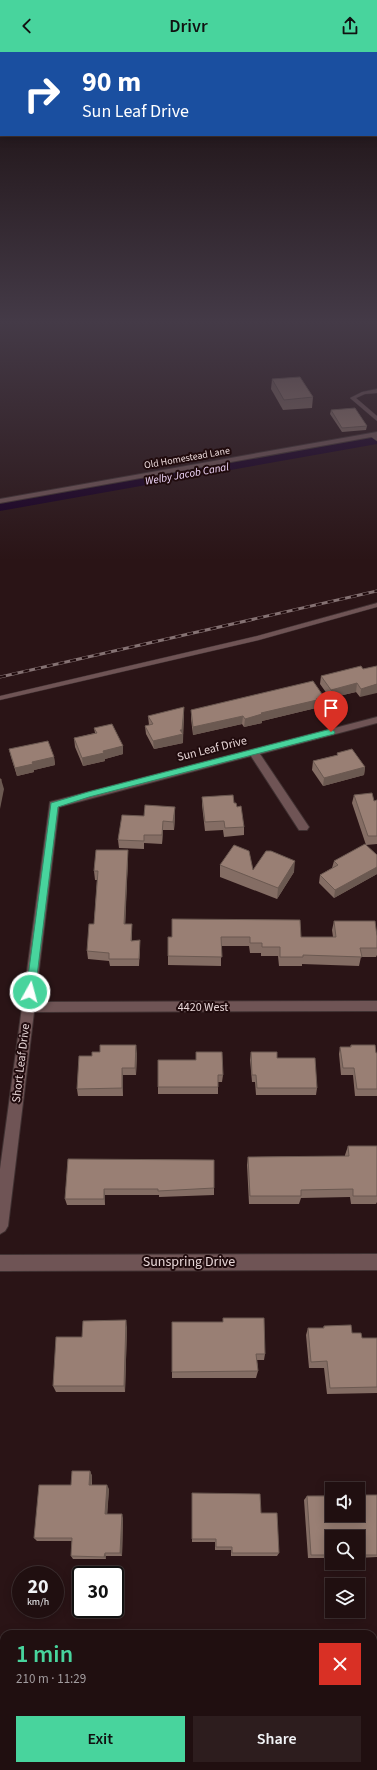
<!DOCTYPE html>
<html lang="en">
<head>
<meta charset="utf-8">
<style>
	:root { --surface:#200f10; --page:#2d1d1e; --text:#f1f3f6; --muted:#a29c9f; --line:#3d2f30; --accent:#48d49d }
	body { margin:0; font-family:"Source Sans 3",sans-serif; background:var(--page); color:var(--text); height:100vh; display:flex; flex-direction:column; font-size:15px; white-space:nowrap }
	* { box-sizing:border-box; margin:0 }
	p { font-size:13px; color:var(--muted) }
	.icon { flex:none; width:22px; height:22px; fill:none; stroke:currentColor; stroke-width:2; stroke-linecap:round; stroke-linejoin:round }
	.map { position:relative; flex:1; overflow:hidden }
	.side { position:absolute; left:0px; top:1578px; width:377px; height:140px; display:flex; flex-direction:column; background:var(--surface); border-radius:12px 12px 0 0; box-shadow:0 2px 10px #0003,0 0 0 1px var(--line) }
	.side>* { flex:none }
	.hud { position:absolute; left:0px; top:0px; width:377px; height:84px; box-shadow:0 2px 10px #0003,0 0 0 1px var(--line); background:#1a4fa0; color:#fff; overflow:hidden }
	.fabs { position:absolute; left:325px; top:1430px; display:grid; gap:8px }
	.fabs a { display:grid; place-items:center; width:40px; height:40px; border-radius:0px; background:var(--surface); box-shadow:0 2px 10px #0003,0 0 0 1px var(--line); font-size:20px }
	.speed { position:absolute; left:12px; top:1514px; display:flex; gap:8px; font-size:20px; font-weight:700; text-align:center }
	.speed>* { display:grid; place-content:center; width:52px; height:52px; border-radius:50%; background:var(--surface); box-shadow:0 2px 10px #0003,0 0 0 1px var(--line); line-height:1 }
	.speed small { font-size:10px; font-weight:400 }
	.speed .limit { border:2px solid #111; border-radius:6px; background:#fff; color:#111 }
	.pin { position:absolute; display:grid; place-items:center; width:34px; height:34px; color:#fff; margin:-41px -17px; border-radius:50% 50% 50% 0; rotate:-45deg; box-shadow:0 0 4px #0007 }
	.pin .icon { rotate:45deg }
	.me { position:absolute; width:44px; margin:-22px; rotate:7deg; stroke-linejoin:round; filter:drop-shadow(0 0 3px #0008) }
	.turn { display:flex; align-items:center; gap:14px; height:84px; padding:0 16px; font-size:18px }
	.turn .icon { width:52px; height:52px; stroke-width:2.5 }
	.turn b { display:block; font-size:28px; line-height:34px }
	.round { display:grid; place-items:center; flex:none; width:42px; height:42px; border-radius:0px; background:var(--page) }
	.summary { display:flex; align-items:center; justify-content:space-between; height:68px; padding:0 16px }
	h1 { font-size:24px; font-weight:600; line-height:30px; color:var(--accent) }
	.cta { display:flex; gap:8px; margin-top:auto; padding:8px 16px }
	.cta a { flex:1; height:46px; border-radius:0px; background:var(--accent); color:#111; font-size:16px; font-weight:600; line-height:46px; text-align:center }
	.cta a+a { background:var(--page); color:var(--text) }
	header { display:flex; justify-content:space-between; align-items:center; height:52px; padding:0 16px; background:var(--accent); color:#111; font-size:18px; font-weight:600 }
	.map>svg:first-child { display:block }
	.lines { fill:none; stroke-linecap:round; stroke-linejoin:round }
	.canal { fill:#190024; fill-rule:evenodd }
	.service-casing { stroke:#403132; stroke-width:1 }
	.minor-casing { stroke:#403132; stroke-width:2 }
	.service { fill:#6f5455; fill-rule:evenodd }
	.minor { fill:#6f5455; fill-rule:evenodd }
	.rail-casing { stroke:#857273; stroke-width:3 }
	.rail { stroke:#200b0d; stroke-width:2; stroke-dasharray:6; stroke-linecap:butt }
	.wall { fill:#846d64 }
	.shaded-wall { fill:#6b5951 }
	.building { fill:#997f74; stroke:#6b5951 }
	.route { fill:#48d49d; stroke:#2f8a66 }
	.labels { text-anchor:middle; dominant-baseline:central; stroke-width:4; stroke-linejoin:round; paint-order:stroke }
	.far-street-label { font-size:10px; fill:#e8d7d8; stroke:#200b0d }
	.far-water-label { font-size:11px; font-style:italic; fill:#f1d7fc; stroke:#200b0d }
	.street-label { font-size:12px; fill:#e8d7d8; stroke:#200b0d }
	.near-street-label { font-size:14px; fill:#e8d7d8; stroke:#200b0d }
</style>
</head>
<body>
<header><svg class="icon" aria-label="back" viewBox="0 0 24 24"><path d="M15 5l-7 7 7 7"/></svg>Drivr<svg class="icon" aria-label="share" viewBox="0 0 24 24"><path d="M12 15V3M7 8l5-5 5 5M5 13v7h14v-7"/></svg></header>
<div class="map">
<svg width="377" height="1718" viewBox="0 0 377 1718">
	<rect width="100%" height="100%" fill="#2a1416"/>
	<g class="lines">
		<polygon class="canal" points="374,385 377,386 377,392 0,459 0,451"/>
		<defs>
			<g id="service">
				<polygon points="377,337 377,341 365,342 356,346 377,364 377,369 350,346 362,340"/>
				<polygon points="370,382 374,382 377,384 377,389 370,384"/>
				<polygon points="377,551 377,555 259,588 0,648 0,644 257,584"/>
			</g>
			<g id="minor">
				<polygon points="377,380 377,384 0,451 0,447"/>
				<polygon points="377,665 377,671 260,702 309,775 307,778 299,778 251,704 59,755 35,950 377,949 377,959 34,960 8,1174 5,1179 0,1182 0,1117 50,750"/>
				<polygon points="377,1202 377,1218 0,1219 0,1203"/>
				<rect x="0" y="1593" width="4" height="20"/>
				<rect x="373" y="1593" width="4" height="20"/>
				<rect x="323" y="1714" width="20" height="4"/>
			</g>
		</defs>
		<use href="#service" class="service-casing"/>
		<use href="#minor" class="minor-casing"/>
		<use href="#service" class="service"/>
		<use href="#minor" class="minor"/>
		<defs>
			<polyline id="rail" points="0,625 377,539"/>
		</defs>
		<use href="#rail" class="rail-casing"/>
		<use href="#rail" class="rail"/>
	</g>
	<g class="wall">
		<polygon points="272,327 313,345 312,356 283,358 271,337"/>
		<polygon points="331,358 367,374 366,378 342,380 330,362"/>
		<polygon points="377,614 360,645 356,640 330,646 320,632 321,624 363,617"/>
		<polygon points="324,645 323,653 317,655 316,656 262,669 262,671 244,675 242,672 193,683 191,667 191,658"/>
		<polygon points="184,663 183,683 183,691 154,697 146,682 145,674 149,673 148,664"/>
		<polygon points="94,676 123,702 105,707 105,709 83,714 75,695 74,686 95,681"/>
		<polygon points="9,697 54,705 55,713 34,718 34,720 17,724 11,705"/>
		<polygon points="337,701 365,715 364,723 323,734 312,718 313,709 337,703"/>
		<polygon points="354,743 374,749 377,748 377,792 366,793 352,751"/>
		<polygon points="202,745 234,751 237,755 244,775 244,783 224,785 223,778 205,779 202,753"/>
		<polygon points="144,764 175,764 174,778 163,778 162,792 144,791 144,797 119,796 118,788"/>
		<polygon points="128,798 128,806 125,872 132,880 132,889 140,896 139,914 110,914 109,909 88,907 87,899 94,872 97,828 95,828 94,819"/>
		<polygon points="377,803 377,822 334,846 319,831 320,823 332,816 334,809"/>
		<polygon points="220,813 253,818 294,820 277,847 220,825"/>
		<polygon points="334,869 377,884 377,903 376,905 361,905 359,914 302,912 302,914 279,914 278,904 261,904 261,901 250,901 249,894 221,894 221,914 168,913 168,885 333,885 332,878"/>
		<polygon points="351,993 377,1001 377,1044 355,1044 353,1023 341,1023 339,1002 340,995 350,995"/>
		<polygon points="251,1000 277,1006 317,1036 316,1043 256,1043 255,1030 252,1030 250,1008"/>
		<polygon points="137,1001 136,1023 123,1023 123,1044 78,1044 77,1037 92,1004"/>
		<polygon points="196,1008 223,1023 222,1030 218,1030 218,1042 158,1042 158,1035"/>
		<polygon points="348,1094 377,1094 377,1150 376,1152 351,1152 350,1145 301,1146 299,1152 249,1152 247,1113 248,1105 345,1104 345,1103"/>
		<polygon points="68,1107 214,1136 214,1143 159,1145 159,1143 105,1143 105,1153 67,1153 65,1147"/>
		<polygon points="223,1266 265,1302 264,1308 257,1308 258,1319 256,1326 172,1326 172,1320 223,1270"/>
		<polygon points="324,1274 352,1281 362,1286 377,1286 377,1341 327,1342 324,1316 309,1316 306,1283 308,1276 323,1276"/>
		<polygon points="127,1275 125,1340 56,1340 53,1334 82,1285"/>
		<polygon points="90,1419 92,1424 92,1433 109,1437 107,1462 123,1466 122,1504 106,1504 106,1507 73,1507 71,1504 72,1489 37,1489 34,1486 71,1433"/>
		<polygon points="192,1441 261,1461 279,1501 277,1504 231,1504 231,1498 215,1498 215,1490 192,1490"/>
		<polygon points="377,1443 377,1505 358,1506 358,1485 332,1485 332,1506 308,1506 304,1448 307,1444"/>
	</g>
	<g class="shaded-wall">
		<polygon points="357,631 356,640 330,646 331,638"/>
		<polygon points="377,632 377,641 360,645 361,637"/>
		<polygon points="324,645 323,653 317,655 316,656 262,669 262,671 244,675 245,667 261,661"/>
		<polygon points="184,655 183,691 154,697 153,689 180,678"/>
		<polygon points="243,664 242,672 193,683 193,675"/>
		<polygon points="123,694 123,702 105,707 105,709 83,714 82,706 103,699"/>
		<polygon points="54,705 55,713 34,718 34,720 17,724 15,716 32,710"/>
		<polygon points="365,715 364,723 323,734 324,726"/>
		<polygon points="1,727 4,737 0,757 0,735"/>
		<polygon points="175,755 175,764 174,778 173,770"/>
		<polygon points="163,769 163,778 162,792 162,783"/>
		<polygon points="128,798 128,806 125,880 124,872"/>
		<polygon points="295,809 294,820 277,847 278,836"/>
		<polygon points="377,815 377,822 334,846 335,838"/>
		<polygon points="132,872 132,897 131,889"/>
		<polygon points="136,993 137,1001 136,1023 135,1016"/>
		<polygon points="122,1016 123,1023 123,1044 122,1036"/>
		<polygon points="104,1137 105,1143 105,1153 104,1147"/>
		<polygon points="126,1268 127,1275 125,1340 124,1334"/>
		<polygon points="90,1419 92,1424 91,1437 89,1433"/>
		<polygon points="107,1433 109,1437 107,1466 105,1462"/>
		<polygon points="122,1462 123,1466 122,1504 120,1501"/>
		<polygon points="105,1501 106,1504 106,1507 104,1505"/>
	</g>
	<g class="building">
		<polygon points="300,325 313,345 284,348 272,327"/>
		<polygon points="355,356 367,374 342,376 331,358"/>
		<polygon points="361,614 363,617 377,614 377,632 361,637 357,631 331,638 321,624"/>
		<polygon points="313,629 324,645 316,647 317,648 261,661 262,662 245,667 243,664 193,675 191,658"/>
		<polygon points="184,655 182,678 180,678 183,682 153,689 145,674 153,672 148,664"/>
		<polygon points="112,672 123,694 103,699 104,701 82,706 74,686 97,681 94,676"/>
		<polygon points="48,689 54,705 32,710 33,712 15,716 9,697"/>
		<polygon points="352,697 365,715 324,726 313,709 338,703 337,701"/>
		<polygon points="0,727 1,727 0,735"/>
		<polygon points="372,741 374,749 377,748 377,784 368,784 354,743"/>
		<polygon points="233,743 234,751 236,751 237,755 241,754 244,775 225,776 224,769 205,770 202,745"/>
		<polygon points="145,753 175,755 173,770 163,769 162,783 144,783 144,789 118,788 122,763 144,764"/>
		<polygon points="365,792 377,803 377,815 335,838 320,823 338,813 334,809"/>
		<polygon points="234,793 249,799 253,818 266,799 271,799 295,809 278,836 220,813"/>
		<polygon points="96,798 128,798 124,872 132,872 131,889 140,888 139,907 109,907 109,901 87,899 89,872 94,872 98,819 94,819"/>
		<polygon points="172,867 300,868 301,885 336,885 334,869 375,869 377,884 377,896 360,896 362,905 303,903 303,905 280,905 280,895 262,895 262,891 250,891 250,885 221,885 222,905 168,904 168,885 172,885"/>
		<polygon points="100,993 136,993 135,1016 122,1016 122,1036 77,1037 79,1004 92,1004 92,1000 100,1000"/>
		<polygon points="351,993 375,993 376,1001 377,1001 377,1037 357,1037 354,1016 343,1016 340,995 351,995"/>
		<polygon points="196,1000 222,1000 223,1023 218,1023 218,1035 158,1035 158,1008 196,1008"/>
		<polygon points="251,1000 277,1000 277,1006 315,1006 317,1036 257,1036 256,1023 252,1023"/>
		<polygon points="348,1094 377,1094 377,1144 353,1144 353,1137 301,1138 301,1144 250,1144 248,1105 349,1104"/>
		<polygon points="68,1107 214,1108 214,1136 158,1139 158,1137 104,1137 104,1147 65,1147"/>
		<polygon points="223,1266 264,1266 265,1302 256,1302 258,1319 172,1320 172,1270 223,1270"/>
		<polygon points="126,1268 124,1334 53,1334 56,1285 82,1285 83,1269"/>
		<polygon points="351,1273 352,1281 361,1281 362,1286 377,1286 377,1335 330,1336 327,1309 311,1310 308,1276 324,1276 324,1274"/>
		<polygon points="72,1419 90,1419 89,1433 107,1433 105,1462 122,1462 120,1501 105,1501 104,1505 71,1504 72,1486 34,1486 39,1433 71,1433"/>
		<polygon points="192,1441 260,1442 261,1461 277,1461 279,1501 232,1501 232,1495 216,1495 216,1487 192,1487"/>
		<polygon points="358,1443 377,1443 377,1503 358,1503 358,1485 332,1485 332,1503 311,1503 307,1444 332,1444 332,1463 358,1463"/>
	</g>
	<linearGradient id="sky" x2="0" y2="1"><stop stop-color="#170b0c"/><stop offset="0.53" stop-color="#443a47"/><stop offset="1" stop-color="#443a47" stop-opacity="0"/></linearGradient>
	<rect width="377" height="509" fill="url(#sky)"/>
	<polygon class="route" points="331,677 335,680 334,682 89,745 58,755 35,940 34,942 27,942 26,940 51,751 88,740"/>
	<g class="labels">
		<g class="far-street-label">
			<text transform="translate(187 406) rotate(-10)">Old Homestead Lane</text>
		</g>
		<g class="far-water-label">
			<text transform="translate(187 422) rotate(-10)">Welby Jacob Canal</text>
		</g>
		<g class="street-label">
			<text transform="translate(212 697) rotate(-14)">Sun Leaf Drive</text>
			<text x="203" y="955">4420 West</text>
			<text transform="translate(21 1011) rotate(-83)">Short Leaf Drive</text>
		</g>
		<g class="near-street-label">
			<text x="189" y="1210">Sunspring Drive</text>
		</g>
	</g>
</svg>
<div class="fabs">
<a><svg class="icon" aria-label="sound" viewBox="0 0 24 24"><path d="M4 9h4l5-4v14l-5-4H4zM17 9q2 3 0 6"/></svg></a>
<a><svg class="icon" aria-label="search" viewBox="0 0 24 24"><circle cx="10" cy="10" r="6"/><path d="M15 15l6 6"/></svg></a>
<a><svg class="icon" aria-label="layers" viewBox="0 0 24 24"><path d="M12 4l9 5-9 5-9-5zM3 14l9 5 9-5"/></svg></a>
</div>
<div class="speed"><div>20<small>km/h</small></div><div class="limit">30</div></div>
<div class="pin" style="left:331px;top:680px;background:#d93025"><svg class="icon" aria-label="arrive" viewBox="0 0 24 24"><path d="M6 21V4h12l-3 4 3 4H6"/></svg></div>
<svg class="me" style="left:30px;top:940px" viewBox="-20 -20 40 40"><circle r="17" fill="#48d49d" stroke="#fff" stroke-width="3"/><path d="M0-11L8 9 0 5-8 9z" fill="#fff"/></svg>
<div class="hud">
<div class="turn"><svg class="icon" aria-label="right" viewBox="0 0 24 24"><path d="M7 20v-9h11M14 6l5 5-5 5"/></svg><div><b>90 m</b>Sun Leaf Drive</div></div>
</div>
<section class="side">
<div class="summary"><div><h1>1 min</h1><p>210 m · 11:29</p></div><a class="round" style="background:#d93025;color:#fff"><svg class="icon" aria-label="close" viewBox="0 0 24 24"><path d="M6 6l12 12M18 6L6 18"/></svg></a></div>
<div class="cta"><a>Exit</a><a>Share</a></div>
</section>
</div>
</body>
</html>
